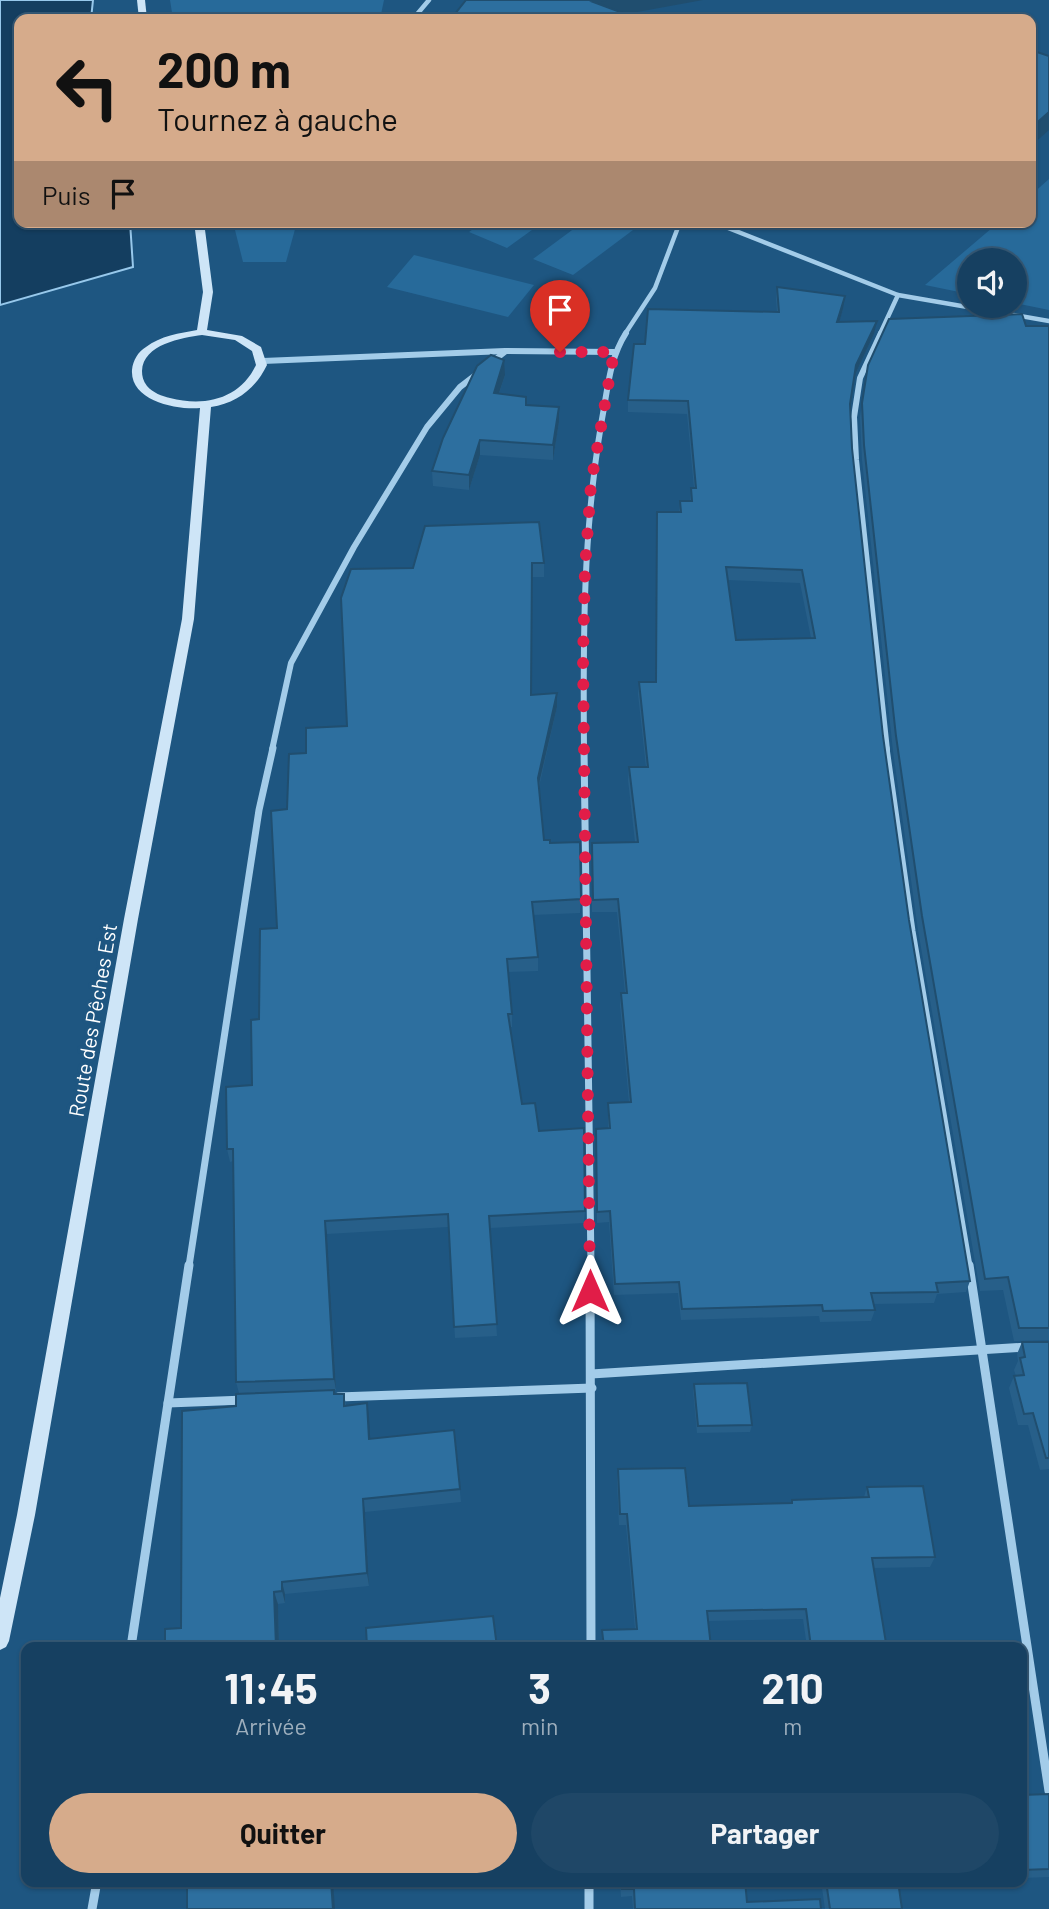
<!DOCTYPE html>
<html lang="fr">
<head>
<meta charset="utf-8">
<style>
	:root { --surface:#164061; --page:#1f4767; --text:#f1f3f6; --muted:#9eafbd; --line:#355976; --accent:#d6ab8b }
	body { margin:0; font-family:Barlow,sans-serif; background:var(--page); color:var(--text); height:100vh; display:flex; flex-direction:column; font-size:26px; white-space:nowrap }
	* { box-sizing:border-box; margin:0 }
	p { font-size:23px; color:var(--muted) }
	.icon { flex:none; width:38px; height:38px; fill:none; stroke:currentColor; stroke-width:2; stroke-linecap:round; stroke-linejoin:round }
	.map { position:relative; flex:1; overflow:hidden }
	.details { position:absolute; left:21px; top:1642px; width:1006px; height:245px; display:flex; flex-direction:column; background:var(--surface); border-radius:14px; box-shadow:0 2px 5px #0004,0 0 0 2px var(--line) }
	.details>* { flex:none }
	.hud { position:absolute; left:14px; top:14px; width:1022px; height:214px; border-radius:14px; box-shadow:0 2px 5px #0004,0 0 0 2px var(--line); background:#d6ab8b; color:#111; overflow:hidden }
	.buttons { position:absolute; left:957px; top:248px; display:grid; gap:14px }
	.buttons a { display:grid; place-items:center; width:70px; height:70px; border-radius:50%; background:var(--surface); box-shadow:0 2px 5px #0004,0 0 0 2px var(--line); font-size:35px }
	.pin { position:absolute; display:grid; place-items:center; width:60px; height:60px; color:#fff; margin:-72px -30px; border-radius:50% 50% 50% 0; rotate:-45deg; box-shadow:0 0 7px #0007 }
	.pin .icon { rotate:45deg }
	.me { position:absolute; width:77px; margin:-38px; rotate:0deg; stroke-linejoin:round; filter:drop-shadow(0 0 5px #0008) }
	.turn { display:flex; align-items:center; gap:24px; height:147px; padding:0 28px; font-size:32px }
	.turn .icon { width:91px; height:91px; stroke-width:2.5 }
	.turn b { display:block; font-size:49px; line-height:60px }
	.then { display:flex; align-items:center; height:66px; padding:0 28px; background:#0003; gap:14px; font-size:26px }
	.eta { display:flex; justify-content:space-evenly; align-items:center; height:119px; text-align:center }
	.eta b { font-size:42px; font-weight:700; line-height:49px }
	.primary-button { display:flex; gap:14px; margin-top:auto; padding:14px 28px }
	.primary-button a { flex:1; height:80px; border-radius:42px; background:var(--accent); color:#111; font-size:28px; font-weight:700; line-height:80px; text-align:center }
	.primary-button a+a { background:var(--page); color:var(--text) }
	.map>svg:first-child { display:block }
	.green { fill:#276a9a }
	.water { fill:#143e60; stroke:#97c8eb; stroke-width:2 }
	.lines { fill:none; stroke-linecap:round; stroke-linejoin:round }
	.street-far3 { stroke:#a3cce9; stroke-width:4.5 }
	.street-far2 { stroke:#a3cce9; stroke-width:6 }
	.street-far1 { stroke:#a3cce9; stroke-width:7 }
	.street { stroke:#a3cce9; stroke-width:9 }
	.secondary { fill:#cee5f7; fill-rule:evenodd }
	.wall { fill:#275f89; fill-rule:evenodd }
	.shaded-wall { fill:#204e6f }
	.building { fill:#2d6f9f; stroke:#204e6f; stroke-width:2; fill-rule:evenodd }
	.route { stroke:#e11d48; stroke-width:12; stroke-dasharray:0 21.6 }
	.labels { text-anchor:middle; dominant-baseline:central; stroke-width:7; stroke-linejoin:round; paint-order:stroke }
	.street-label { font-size:21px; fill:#fff; stroke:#1e5681 }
</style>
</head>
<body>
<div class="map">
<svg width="1049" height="1909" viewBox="0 0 1049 1909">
	<rect width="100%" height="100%" fill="#1e5681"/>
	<g class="green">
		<polygon points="170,0 384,0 380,19 173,19"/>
		<polygon points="1049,179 1049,310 1015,303 1015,261 970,261 969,294 925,285 999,222 1031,222 1031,195"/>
		<polygon points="233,222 297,222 286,262 243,262"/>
		<polygon points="483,222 543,222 507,248 469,232"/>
		<polygon points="583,222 613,222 633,230 573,275 533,259"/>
		<polygon points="414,255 534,285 508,317 387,287"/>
	</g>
	<polygon class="water" points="0,0 93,0 91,19 19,19 19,222 130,222 133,267 0,305"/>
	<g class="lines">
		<g class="street-far3">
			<polyline points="413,19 429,0"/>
			<polyline points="713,222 898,295 1049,321"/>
			<polyline points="625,334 655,288 680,222"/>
			<polyline points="880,334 898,295"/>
		</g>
		<g class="street-far2">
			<polyline points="881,333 860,378 854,417 856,460 887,750"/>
			<polyline points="263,361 505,351"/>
			<polyline points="492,362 506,351 614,352"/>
			<polyline points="272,750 291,663 354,547 427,427 460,387 477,374"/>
			<path d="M584,750c-1,-112 -1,-221 18,-331 6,-31 7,-59 24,-86"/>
		</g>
		<g class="street-far1">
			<polyline points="584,748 591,1266"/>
			<polyline points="886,748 912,931 969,1266"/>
			<polyline points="189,1266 259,810 273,748"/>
		</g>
		<g class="street">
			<polyline points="590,1265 591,1647"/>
			<polyline points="969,1265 1049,1791"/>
			<polyline points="591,1374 1027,1347"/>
			<polyline points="338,1397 592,1388"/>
			<polyline points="168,1403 245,1400"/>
			<polyline points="131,1647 189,1265"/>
			<polyline points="589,1881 589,1909"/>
			<polyline points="92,1909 97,1881"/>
		</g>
		<g class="secondary">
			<polygon points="137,0 145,0 147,19 139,19"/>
			<path d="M194,222h10l9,70 -6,38 35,6 19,11 6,18c-11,23 -30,38 -56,42l-17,212 -56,300 -103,596 -26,126 -3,6 -6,3v-52l17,-83 107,-596 58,-300 18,-211c-23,2 -70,-7 -68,-38 1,-10 6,-18 14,-23 14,-11 34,-14 51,-17l6,-38zM202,335l33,5 17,11 4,14c-16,34 -51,42 -86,33 -8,-2 -17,-5 -23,-12 -4,-5 -5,-10 -5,-15 1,-27 40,-33 60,-36z"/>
		</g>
	</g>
	<g class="wall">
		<path d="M777,287l66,22 -4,13 35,12 -20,43 -4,27 2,44 31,288 26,184 61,361 -4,11 -29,2 -3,9 -61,1 2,6 -4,11 -51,1 -1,-6 -138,4 -3,-27 -64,2 -5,-73 -12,1 -1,-94 12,-1v-25l21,-1 -9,-97 1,-12h4l-8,-81h-25v-69l43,-1 -7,-62 1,-13h17l-8,-73 1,-12h16l2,-170h22l1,-11h10l1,-13h3l-7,-74 -59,-2v-12l17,-56 132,-32 -1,-13zM727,580l73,3 11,55 -75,2z"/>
		<polygon points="1026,326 1049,326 1049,1340 1014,1341 1003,1290 980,1291 918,930 893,751 862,460 860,417 868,365"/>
		<polygon points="505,375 499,394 526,405 559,407 559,422 553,460 480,455 469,490 433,486 432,471"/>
		<polygon points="544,563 544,577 532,577 531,695 557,707 539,787 544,840 550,843 581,899 580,913 533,915 538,957 538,971 508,972 512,1014 512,1027 510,1027 522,1104 539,1131 585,1211 584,1223 490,1228 497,1336 455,1338 448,1227 327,1234 336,1390 239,1393 236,1382 233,1161 230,1162 227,1149 252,1085 259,1019 277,928 287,809 306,753 347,726 413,568"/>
		<polygon points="1022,1342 1049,1342 1049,1469 1040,1470 1028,1425 1018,1425 1009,1388 1014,1376 1016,1376 1014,1370 1018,1361 1017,1354"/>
		<polygon points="694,1384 752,1425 750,1432 697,1433 693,1391"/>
		<polygon points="344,1394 346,1405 367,1403 370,1439 454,1430 461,1502 365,1512 369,1586 285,1594 285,1603 278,1604 279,1647 165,1647 181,1628 236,1406"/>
		<polygon points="618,1469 689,1506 791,1503 792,1500 864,1497 867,1487 935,1557 930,1567 874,1568 886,1643 900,1647 807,1647 803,1619 708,1621 711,1647 602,1647 602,1630 635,1629 626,1525 619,1525 617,1481"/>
		<polygon points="1049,1794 1049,1877 1022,1878 1022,1795"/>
		<polygon points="620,1881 745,1881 747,1902 821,1909 633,1909 632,1896 621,1897"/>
		<polygon points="821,1881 924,1881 898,1882 902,1909 825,1909"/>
	</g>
	<g class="shaded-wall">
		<polygon points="606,0 703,0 599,19 593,2"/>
		<polygon points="1049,112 1049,130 1031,146 1031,128"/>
		<polygon points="845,296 843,309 836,334 837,322"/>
		<polygon points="877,321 874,334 854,377 856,365"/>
		<polygon points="504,360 505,375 494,408 494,393"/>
		<polygon points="559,407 559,422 553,460 553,445"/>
		<polygon points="480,440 480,455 469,490 469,475"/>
		<polygon points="557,693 557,707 537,792 538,778"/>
		<polygon points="325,1221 327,1234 336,1390 334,1379"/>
		<polygon points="367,1403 369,1417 371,1453 369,1439"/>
		<polygon points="363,1499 365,1512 369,1586 367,1573"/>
		<polygon points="282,1582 285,1594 285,1603 282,1591"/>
		<polygon points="274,1592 278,1604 279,1647 276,1647"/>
		<polygon points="331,1881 333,1881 335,1909 333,1909"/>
	</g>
	<g class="building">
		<polygon points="466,0 606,0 593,2 639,19 451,19"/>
		<polygon points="1031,50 1049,56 1049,112 1031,128"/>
		<path d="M777,287l68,9 -8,26 40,-1 -21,44 -6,39 2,44 31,288 26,184 61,361 -34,2 2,9 -67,1 4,17 -52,1 -1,-6 -140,4 -3,-27 -64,2 -5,-73 -13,1 -1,-83 14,-1 -2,-25 23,-1 -10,-109h6l-9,-94 -25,1 -1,-57 46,-1 -9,-75h19l-9,-85h17l1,-170h24l-1,-11h12l-1,-13h5l-8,-87 -60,-1 6,-56h11l3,-35 131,3zM726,567l76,3 13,68 -79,2z"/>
		<polygon points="1022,314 1026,326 1049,326 1049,1328 1019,1328 1008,1277 985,1279 922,916 896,736 864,445 862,403 868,365 889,319"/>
		<polygon points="491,355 504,360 494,393 526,397 526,405 559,407 553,445 480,440 469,475 432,471 443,438 477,366"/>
		<polygon points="539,522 544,563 532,563 531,695 557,693 538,778 544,840 550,840 550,843 580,842 581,899 532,902 538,957 507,959 512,1014 508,1014 522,1104 535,1103 539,1131 584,1128 585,1211 489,1216 497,1324 454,1327 448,1214 325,1221 334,1379 236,1382 233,1149 227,1149 226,1087 252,1085 251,1020 259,1019 260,929 277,928 271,811 287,809 289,754 306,753 306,728 347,726 341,598 351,569 413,568 425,526"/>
		<polygon points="1022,1342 1049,1342 1049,1458 1046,1458 1033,1413 1024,1414 1014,1376 1024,1375 1020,1358 1025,1357"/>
		<polygon points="747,1383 752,1425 698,1426 694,1384"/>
		<polygon points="334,1390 334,1394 344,1394 344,1406 367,1403 369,1439 454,1430 460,1489 363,1499 367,1573 282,1582 282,1591 274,1592 276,1647 165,1647 165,1629 181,1628 182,1411 236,1406 236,1394"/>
		<polygon points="685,1468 689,1506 792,1503 792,1500 869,1497 867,1487 923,1486 935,1557 872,1558 886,1643 899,1642 900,1647 811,1647 806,1609 707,1611 711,1647 604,1647 602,1630 637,1629 627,1514 620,1514 618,1469"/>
		<polygon points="493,1616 497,1647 367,1647 366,1628"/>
		<polygon points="1049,1794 1049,1869 1022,1870 1022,1795"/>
		<polygon points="187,1881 331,1881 333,1909 187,1909"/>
		<polygon points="621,1881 745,1881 747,1902 820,1899 821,1909 635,1909 634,1889 622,1889"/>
		<polygon points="826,1881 898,1881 902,1909 830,1909"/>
	</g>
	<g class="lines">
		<polyline class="route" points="560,352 614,352 591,484 585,568 583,658 590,1291"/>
	</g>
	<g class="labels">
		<g class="street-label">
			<text transform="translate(92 1020) rotate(-80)">Route des Pêches Est</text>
		</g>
	</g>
</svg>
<div class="buttons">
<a><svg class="icon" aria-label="sound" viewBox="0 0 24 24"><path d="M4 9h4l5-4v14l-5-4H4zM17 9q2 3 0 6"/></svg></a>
</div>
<div class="pin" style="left:560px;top:352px;background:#d93025"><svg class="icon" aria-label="arrive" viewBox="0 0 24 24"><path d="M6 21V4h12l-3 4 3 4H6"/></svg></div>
<svg class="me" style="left:590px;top:1291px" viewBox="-20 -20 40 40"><path d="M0-17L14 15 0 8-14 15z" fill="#e11d48" stroke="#fff" stroke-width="4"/></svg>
<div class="hud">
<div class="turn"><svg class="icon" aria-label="left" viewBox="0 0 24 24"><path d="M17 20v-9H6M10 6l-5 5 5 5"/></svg><div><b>200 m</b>Tournez à gauche</div></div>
<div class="then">Puis<svg class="icon" aria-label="arrive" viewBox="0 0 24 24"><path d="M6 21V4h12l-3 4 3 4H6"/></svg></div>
</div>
<section class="details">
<div class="eta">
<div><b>11:45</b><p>Arrivée</p></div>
<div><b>3</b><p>min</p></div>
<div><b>210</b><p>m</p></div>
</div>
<div class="primary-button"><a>Quitter</a><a>Partager</a></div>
</section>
</div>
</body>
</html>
